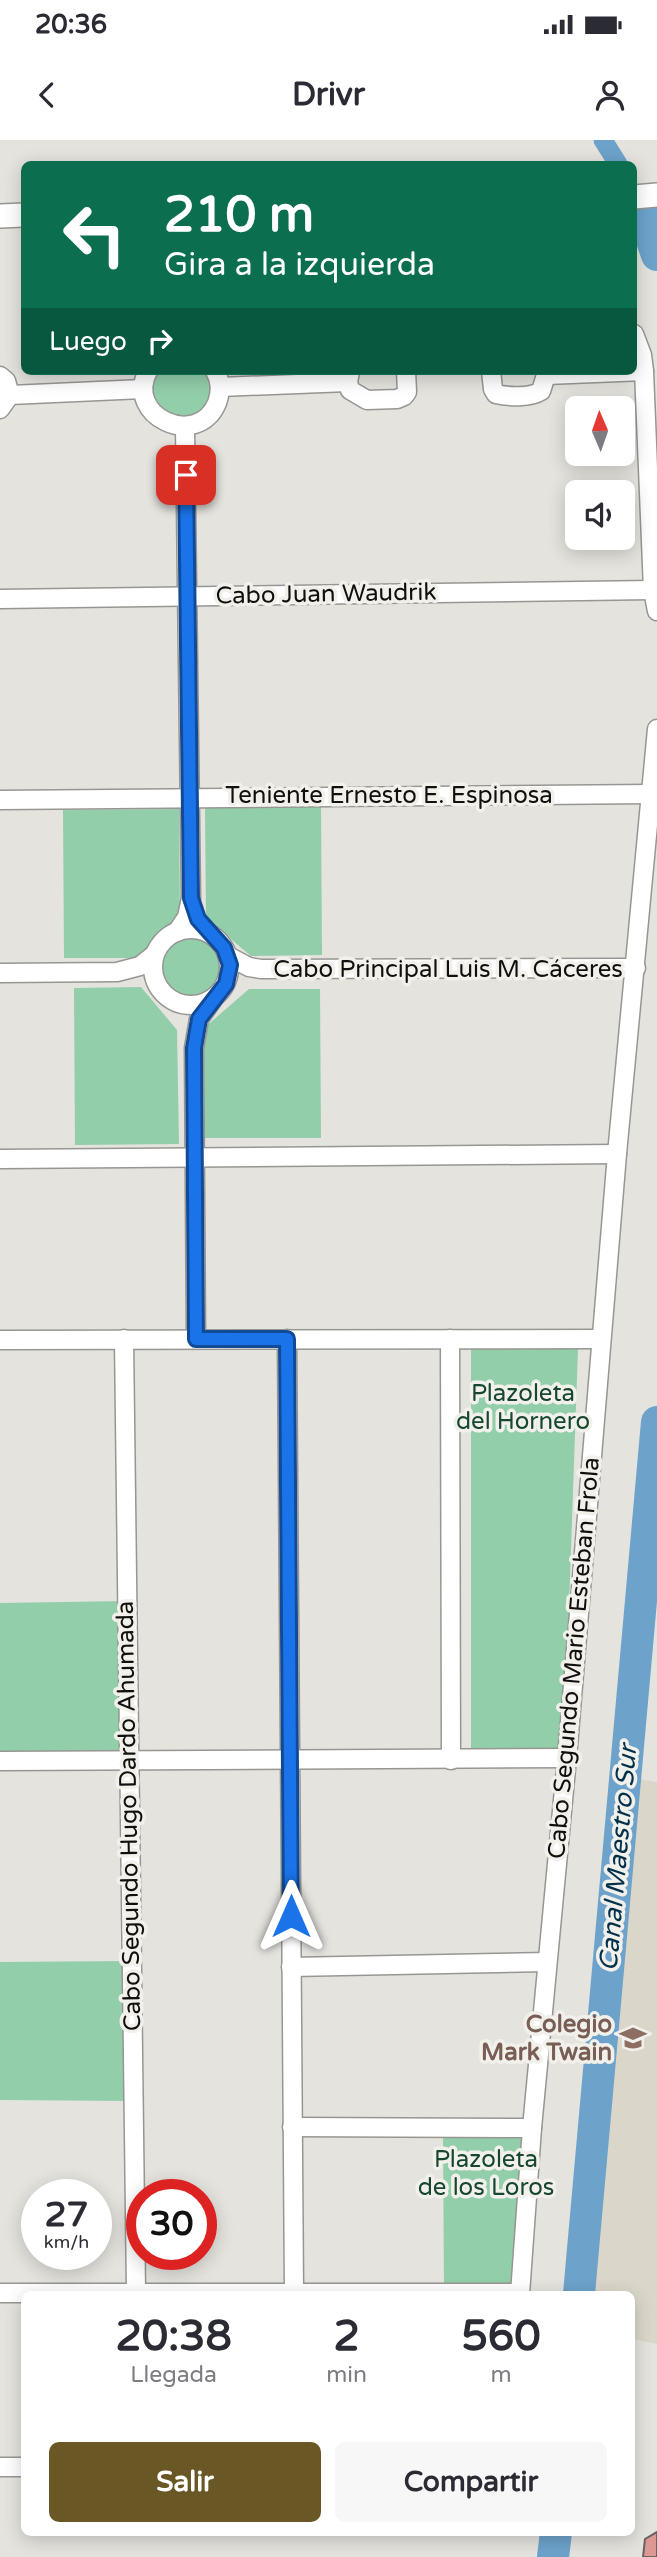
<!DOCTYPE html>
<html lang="es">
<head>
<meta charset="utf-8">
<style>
	:root { --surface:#fff; --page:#f7f7f7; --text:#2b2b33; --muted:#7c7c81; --accent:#695725 }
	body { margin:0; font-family:"Varela Round",sans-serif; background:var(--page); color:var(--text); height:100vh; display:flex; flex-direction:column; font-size:26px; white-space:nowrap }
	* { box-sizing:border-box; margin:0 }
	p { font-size:23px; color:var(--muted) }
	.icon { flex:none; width:38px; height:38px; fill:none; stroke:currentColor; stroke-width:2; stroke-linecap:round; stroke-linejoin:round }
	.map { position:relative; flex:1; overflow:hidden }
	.drawer { position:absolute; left:21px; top:2151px; width:614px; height:245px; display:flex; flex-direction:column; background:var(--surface); border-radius:10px; box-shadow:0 4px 18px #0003 }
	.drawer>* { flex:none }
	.banner { position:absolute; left:21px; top:21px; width:616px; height:214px; border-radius:10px; box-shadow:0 4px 18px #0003; background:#0b6e4f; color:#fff; overflow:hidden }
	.needle { width:46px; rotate:358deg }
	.buttons { position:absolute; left:565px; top:256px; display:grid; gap:14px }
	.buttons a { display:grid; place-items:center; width:70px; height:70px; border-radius:10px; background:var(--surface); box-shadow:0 4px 18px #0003; font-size:35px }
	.speed { position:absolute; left:21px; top:2039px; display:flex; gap:14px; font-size:35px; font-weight:700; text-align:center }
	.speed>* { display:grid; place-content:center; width:91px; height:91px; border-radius:50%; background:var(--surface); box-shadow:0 4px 18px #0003; line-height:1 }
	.speed small { font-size:18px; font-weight:400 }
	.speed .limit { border:10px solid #d22; background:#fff; color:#111 }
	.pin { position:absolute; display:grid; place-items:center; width:60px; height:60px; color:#fff; margin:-30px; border-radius:14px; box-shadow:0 4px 10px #0006 }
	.me { position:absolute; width:77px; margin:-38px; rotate:0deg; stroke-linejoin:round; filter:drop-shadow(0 0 5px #0008) }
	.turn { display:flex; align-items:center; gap:24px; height:147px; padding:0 28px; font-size:32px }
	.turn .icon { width:91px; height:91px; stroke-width:2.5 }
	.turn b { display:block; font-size:49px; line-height:60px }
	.then { display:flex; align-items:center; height:66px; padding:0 28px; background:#0003; gap:14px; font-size:26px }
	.eta { display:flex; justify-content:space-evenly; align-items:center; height:119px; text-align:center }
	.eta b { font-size:42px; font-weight:700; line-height:49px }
	.cta { display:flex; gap:14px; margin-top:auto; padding:14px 28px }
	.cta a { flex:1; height:80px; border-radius:10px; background:var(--accent); color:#fff; font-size:28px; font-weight:700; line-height:80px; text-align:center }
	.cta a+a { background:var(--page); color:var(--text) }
	.status { display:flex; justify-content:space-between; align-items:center; height:49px; padding:0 35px; background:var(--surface); direction:ltr }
	.status svg { height:19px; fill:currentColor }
	header { display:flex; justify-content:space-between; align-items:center; height:91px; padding:0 28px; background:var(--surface); font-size:32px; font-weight:700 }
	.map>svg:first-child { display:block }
	.built { fill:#dad7ca }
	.green { fill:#92ceaa }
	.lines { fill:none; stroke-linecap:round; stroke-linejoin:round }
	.canal { stroke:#6da3cb; stroke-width:19 }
	.river { stroke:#6da3cb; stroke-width:32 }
	.building { fill:#dc9893; stroke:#696363; stroke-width:2 }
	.minor-casing { stroke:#979692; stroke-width:21 }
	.major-casing { stroke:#979692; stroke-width:26 }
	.minor { stroke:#fff; stroke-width:18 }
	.major { stroke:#fff; stroke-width:23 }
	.route-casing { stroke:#114b97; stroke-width:18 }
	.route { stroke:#1a73e8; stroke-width:12 }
	.labels { text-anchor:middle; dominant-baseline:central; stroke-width:7; stroke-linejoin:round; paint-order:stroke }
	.street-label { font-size:24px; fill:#11100e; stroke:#f2f0eb }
	.park-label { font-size:24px; fill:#16472f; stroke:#f2f0eb }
	.education-label { font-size:24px; font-weight:bold; fill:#785e54; stroke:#f2f0eb; text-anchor:end }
	.water-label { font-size:26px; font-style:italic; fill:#02314c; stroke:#f2f0eb }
</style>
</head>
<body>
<div class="status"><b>20:36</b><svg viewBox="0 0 49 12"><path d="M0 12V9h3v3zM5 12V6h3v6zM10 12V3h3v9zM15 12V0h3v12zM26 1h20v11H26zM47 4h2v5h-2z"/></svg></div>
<header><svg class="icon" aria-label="back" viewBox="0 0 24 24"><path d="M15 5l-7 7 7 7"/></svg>Drivr<svg class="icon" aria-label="person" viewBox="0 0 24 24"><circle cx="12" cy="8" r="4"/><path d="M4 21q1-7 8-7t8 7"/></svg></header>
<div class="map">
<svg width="657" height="2417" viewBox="0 0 657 2417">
	<rect width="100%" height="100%" fill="#e4e3de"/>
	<polygon class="built" points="632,1638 657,1642 657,2204 632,2199 632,2154 586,2154"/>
	<g class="green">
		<polygon points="149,231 216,231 210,276 162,281 146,237"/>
		<polygon points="321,667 322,815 251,816 206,778 205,668"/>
		<polygon points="179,669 180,779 135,818 64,818 63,670"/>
		<circle cx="191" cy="827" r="37"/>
		<polygon points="141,847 177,890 179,1004 75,1005 74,848"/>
		<polygon points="249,849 320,849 321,998 205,998 204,888"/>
		<polygon points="471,1209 578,1209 564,1609 471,1608"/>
		<polygon points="126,1461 129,1622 0,1621 0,1463"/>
		<polygon points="128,1821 130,1961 0,1960 0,1822"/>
		<polygon points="532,1988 520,2153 444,2153 443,1989"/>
	</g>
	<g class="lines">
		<polyline class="canal" points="603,0 618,24"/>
		<g class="river">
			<polyline points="641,69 657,115"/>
			<polyline points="579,2154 657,1282"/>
			<polyline points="553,2417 556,2392"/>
		</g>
	</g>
	<polygon class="building" points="657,2392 657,2417 643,2417 645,2399"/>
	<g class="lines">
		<defs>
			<g id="minor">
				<polyline points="634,194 642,215 644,231 653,450 657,471"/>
				<path d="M148,231c-24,45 49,79 69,32 4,-11 4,-22 -2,-32"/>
				<path d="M491,231l2,18 3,5c13,3 34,4 45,-3l5,-16 -1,-4"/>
				<polyline points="350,232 348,242 350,250 367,260 397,259 404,256 407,252 406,231"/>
				<polyline points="546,235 644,231"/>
				<polyline points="0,236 6,241 10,255 0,269"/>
				<polyline points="220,247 348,242"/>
				<polyline points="10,255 143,249"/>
				<polyline points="0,459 653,450"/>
				<polyline points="0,660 652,654"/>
				<circle cx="191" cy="827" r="38"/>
				<polyline points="177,792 187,777 191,758 185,287"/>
				<polyline points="228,816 249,827 261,829 636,828"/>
				<polyline points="0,833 117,832 140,826 155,814"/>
				<polyline points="0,1019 617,1014"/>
				<polyline points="124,1199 136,2152"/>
				<polyline points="196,1199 194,908 199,879 214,858"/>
				<polyline points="287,1199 294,2153"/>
				<polyline points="450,1199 451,1620"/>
				<polyline points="0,1200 601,1199"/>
				<polyline points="0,1621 567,1618"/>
				<polyline points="291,1827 547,1822"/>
				<polyline points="292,1987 532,1988"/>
				<polyline points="0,2153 520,2153"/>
				<polyline points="520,2154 532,1988 567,1618 617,1014 657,589"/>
				<polyline points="0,2327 24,2327"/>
			</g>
			<g id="major">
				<polyline points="634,57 657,55"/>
				<polyline points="0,76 24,75"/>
			</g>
		</defs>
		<use href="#minor" class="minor-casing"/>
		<use href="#major" class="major-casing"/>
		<use href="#minor" class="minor"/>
		<use href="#major" class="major"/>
	</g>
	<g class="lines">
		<defs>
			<polyline id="route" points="186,335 191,758 198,779 224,808 230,825 226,844 199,879 194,908 196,1199 287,1199 291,1776"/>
		</defs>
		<use href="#route" class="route-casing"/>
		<use href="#route" class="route"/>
	</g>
	<defs>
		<symbol id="school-bare" viewBox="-9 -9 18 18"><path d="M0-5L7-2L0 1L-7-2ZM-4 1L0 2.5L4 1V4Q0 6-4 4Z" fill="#8d6e63" stroke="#f2f0eb" stroke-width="2.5" paint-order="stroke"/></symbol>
	</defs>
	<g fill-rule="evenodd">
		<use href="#school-bare" x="614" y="1879" width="38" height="38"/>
	</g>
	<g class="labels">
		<g class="street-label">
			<text transform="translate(326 454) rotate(-1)">Cabo Juan Waudrik</text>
			<text x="389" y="655">Teniente Ernesto E. Espinosa</text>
			<text x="448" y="829">Cabo Principal Luis M. Cáceres</text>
			<text transform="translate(574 1518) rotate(-85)">Cabo Segundo Mario Esteban Frola</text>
			<text transform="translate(129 1676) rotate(-91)">Cabo Segundo Hugo Dardo Ahumada</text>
		</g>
		<g class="park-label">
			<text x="523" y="1253">Plazoleta<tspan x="523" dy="28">del Hornero</tspan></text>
			<text x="486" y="2019">Plazoleta<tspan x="486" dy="28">de los Loros</tspan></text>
		</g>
		<g class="education-label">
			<text x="612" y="1884">Colegio<tspan x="612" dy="28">Mark Twain</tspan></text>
		</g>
		<g class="water-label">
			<text transform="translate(618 1718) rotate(-85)">Canal Maestro Sur</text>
		</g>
	</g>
</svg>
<div class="buttons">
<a><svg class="needle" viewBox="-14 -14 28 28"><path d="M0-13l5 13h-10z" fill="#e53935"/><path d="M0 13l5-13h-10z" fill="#7c7c81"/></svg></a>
<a><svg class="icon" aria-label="sound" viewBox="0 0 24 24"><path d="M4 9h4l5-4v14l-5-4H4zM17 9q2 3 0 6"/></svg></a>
</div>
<div class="speed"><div>27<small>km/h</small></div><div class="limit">30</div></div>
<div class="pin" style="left:186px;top:335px;background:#d93025"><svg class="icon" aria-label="arrive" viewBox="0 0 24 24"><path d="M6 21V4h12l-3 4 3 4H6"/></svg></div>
<svg class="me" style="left:291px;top:1776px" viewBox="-20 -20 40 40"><path d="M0-17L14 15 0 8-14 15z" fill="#1a73e8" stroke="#fff" stroke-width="4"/></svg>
<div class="banner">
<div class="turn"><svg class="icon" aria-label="left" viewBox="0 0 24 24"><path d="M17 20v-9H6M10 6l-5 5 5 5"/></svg><div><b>210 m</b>Gira a la izquierda</div></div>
<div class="then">Luego<svg class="icon" aria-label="right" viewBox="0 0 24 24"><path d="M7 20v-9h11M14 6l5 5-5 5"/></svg></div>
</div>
<section class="drawer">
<div class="eta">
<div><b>20:38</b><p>Llegada</p></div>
<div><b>2</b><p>min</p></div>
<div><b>560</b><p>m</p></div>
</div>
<div class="cta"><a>Salir</a><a>Compartir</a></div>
</section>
</div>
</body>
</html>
